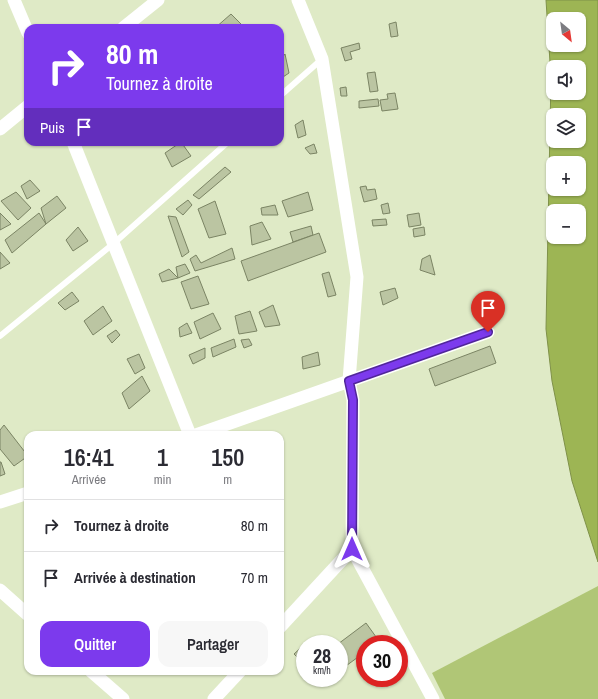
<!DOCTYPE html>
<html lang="fr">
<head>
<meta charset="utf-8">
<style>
	:root { --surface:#fff; --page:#f7f7f7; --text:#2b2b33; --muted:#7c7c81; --line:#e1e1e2; --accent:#7c3aed }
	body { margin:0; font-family:"Archivo Narrow",sans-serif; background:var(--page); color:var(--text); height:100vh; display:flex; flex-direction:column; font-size:15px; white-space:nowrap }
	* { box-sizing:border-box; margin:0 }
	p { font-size:13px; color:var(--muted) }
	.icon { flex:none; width:22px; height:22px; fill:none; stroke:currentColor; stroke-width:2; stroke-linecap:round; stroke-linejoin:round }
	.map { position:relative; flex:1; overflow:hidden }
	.details { position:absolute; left:24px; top:431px; width:260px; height:244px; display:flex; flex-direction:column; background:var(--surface); border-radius:12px; box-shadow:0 1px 3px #0004 }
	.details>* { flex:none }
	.guide { position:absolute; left:24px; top:24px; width:260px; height:122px; border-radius:12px; box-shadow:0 1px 3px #0004; background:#7c3aed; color:#fff; overflow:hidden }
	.needle { width:26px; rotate:151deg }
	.controls { position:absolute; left:546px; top:12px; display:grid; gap:8px }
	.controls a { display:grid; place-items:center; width:40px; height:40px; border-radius:8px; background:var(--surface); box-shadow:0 1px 3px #0004; font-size:20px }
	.speed { position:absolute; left:296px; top:635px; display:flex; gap:8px; font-size:20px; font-weight:700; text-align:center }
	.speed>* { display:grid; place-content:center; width:52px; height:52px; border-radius:50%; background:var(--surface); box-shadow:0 1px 3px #0004; line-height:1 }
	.speed small { font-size:10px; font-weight:400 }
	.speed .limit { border:6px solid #d22; background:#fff; color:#111 }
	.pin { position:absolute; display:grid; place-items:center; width:34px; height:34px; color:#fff; margin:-41px -17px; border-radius:50% 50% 50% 0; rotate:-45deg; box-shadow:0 0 4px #0007 }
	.pin .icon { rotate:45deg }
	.me { position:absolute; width:44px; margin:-22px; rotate:0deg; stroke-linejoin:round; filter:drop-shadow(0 0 3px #0008) }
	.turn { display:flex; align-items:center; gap:14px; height:84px; padding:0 16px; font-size:18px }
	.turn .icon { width:52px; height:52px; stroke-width:2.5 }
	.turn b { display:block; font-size:28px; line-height:34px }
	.then { display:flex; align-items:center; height:38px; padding:0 16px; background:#0003; gap:8px; font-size:15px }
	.eta { display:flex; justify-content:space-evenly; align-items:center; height:68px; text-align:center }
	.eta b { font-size:24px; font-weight:600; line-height:28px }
	.primary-button { display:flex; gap:8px; margin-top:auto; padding:8px 16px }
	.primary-button a { flex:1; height:46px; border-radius:12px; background:var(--accent); color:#fff; font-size:16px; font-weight:600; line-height:46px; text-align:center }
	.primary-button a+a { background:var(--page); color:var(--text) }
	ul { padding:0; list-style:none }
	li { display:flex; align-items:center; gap:12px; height:52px; padding:0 16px; border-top:1px solid var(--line) }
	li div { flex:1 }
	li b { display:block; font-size:15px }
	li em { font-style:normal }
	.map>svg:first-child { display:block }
	.green { fill:#b0c676 }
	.water { fill:#9db554; stroke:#7f9149; fill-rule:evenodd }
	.building { fill:#bbc5a2; stroke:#7b8464 }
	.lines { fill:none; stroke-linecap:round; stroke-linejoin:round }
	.service { stroke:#fff; stroke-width:6 }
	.minor { stroke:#fff; stroke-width:13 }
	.route-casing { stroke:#51269a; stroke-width:10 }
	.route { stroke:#7c3aed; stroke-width:7 }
</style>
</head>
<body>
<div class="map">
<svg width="598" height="699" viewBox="0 0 598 699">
	<rect width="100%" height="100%" fill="#dfeac6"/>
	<polygon class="green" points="598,586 598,699 445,699 432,673"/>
	<path class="water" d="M546,0h52v562l-26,-81 -20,-100 -6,-52 5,-251zM553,19h26v26h-26zM553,67h26v26h-26zM553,115h26v26h-26zM553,163h26v26h-26zM553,211h26v26h-26z"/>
	<g class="building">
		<polygon points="231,14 245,28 215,28"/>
		<polygon points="396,22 398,36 391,37 389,24"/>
		<polygon points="359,43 360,49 350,52 352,59 345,61 341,48"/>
		<polygon points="285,54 289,73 280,79 280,60"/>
		<polygon points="375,72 378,91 370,92 367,73"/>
		<polygon points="346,87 347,96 341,96 340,88"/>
		<polygon points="395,93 398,109 382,111 380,100 388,99 387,94"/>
		<polygon points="378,99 379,106 359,108 359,101"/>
		<polygon points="303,120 306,135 298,138 295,125"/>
		<polygon points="181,142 191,156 172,167 165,153"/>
		<polygon points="314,144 317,153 310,154 305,148"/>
		<polygon points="225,167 231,172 199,199 193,195"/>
		<polygon points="30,180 40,191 27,199 21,186"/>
		<polygon points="366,186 367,190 375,189 377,199 364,202 360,187"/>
		<polygon points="16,192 31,208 18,220 1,201"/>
		<polygon points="308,192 313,210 288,217 282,201"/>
		<polygon points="57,196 66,208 46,224 41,208"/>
		<polygon points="188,200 192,205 183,215 176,209"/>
		<polygon points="215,201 226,234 209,238 198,209"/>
		<polygon points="388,203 390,213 383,214 381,205"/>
		<polygon points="275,205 278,215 262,215 261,208"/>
		<polygon points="0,213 11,224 0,230"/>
		<polygon points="39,213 46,224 12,253 5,240"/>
		<polygon points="419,213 421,225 409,227 407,215"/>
		<polygon points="168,216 176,217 189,252 182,257"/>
		<polygon points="386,219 387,225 373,226 372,220"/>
		<polygon points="262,222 271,239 252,245 250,226"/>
		<polygon points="311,226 313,235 293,242 290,232"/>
		<polygon points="78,227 88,241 73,251 66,240"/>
		<polygon points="424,227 425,235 414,237 413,229"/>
		<polygon points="319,233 326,252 248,281 241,261"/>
		<polygon points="232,248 235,259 195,271 190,259 196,255 201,263"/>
		<polygon points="0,252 10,263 0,269"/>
		<polygon points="430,255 435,275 420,270 422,259"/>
		<polygon points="185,264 190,273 178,278 176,267"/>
		<polygon points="169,269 178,278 162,282 159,274"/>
		<polygon points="329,272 336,295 328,297 322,274"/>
		<polygon points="198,276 209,304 191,309 181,282"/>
		<polygon points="395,288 398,298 383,305 380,292"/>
		<polygon points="72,292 79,301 65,310 58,303"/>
		<polygon points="273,305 280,325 265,327 259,312"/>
		<polygon points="103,306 112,321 93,335 84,321"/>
		<polygon points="250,311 257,331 239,334 235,316"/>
		<polygon points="213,313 221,329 200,339 194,322"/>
		<polygon points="187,323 192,333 180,337 179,328"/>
		<polygon points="116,330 120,335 112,343 107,336"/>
		<polygon points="234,339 236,347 213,357 211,348"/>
		<polygon points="249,339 252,345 244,348 241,340"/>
		<polygon points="490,346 496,363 435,386 429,369"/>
		<polygon points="205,348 205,358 193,364 189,355"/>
		<polygon points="318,352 320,365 303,369 302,357"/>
		<polygon points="139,354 145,368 135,374 127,359"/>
		<polygon points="142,376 150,391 129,409 122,393"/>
		<polygon points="4,425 28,456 14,466 0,449 0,430"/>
		<polygon points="0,462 1,462 5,474 0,476"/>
		<polygon points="366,623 379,641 375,644 365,644 365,652 339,671 339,644 338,644"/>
		<polygon points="305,644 305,661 303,663 294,654"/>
	</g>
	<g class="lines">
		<g class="service">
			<polyline points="280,96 322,59"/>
			<polyline points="0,336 113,244 228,142"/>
		</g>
		<g class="minor">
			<polyline points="14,0 28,33"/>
			<polyline points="298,0 322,59 357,277 349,381 353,400 352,549 433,699"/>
			<polyline points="123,28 158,0"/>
			<polyline points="0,129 28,106"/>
			<polyline points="73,142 190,435"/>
			<polyline points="196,435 488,332"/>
			<polyline points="0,502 28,493"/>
			<polyline points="0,590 28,615"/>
			<polyline points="280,627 352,549"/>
			<polyline points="91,671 123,699"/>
			<polyline points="214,699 240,671"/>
		</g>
	</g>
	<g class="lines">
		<defs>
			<polyline id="route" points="352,549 353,400 349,381 488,332"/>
		</defs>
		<use href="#route" class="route-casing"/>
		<use href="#route" class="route"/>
	</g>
</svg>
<div class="controls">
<a><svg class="needle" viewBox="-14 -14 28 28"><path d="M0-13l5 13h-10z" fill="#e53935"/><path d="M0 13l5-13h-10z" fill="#7c7c81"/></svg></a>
<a><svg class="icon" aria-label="sound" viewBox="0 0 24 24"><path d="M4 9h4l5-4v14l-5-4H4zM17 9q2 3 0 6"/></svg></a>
<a><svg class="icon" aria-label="layers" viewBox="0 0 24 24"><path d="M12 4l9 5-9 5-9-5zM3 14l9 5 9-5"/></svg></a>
<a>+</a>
<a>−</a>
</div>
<div class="speed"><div>28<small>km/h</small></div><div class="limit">30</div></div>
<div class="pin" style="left:488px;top:332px;background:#d93025"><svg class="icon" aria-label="arrive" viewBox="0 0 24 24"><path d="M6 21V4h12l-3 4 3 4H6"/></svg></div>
<svg class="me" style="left:352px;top:549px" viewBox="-20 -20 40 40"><path d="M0-17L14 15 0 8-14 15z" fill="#7c3aed" stroke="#fff" stroke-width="4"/></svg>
<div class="guide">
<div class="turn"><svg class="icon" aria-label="right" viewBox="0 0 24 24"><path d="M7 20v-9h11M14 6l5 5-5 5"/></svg><div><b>80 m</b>Tournez à droite</div></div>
<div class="then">Puis<svg class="icon" aria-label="arrive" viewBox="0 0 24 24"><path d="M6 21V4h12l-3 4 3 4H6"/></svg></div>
</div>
<section class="details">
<div class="eta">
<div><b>16:41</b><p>Arrivée</p></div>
<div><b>1</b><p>min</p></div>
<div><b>150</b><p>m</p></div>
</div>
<ul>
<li><svg class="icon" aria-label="right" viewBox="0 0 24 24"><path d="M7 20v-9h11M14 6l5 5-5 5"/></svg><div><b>Tournez à droite</b></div><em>80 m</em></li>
<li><svg class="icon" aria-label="arrive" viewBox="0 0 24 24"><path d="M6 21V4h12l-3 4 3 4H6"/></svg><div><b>Arrivée à destination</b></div><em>70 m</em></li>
</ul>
<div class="primary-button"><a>Quitter</a><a>Partager</a></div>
</section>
</div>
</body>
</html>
